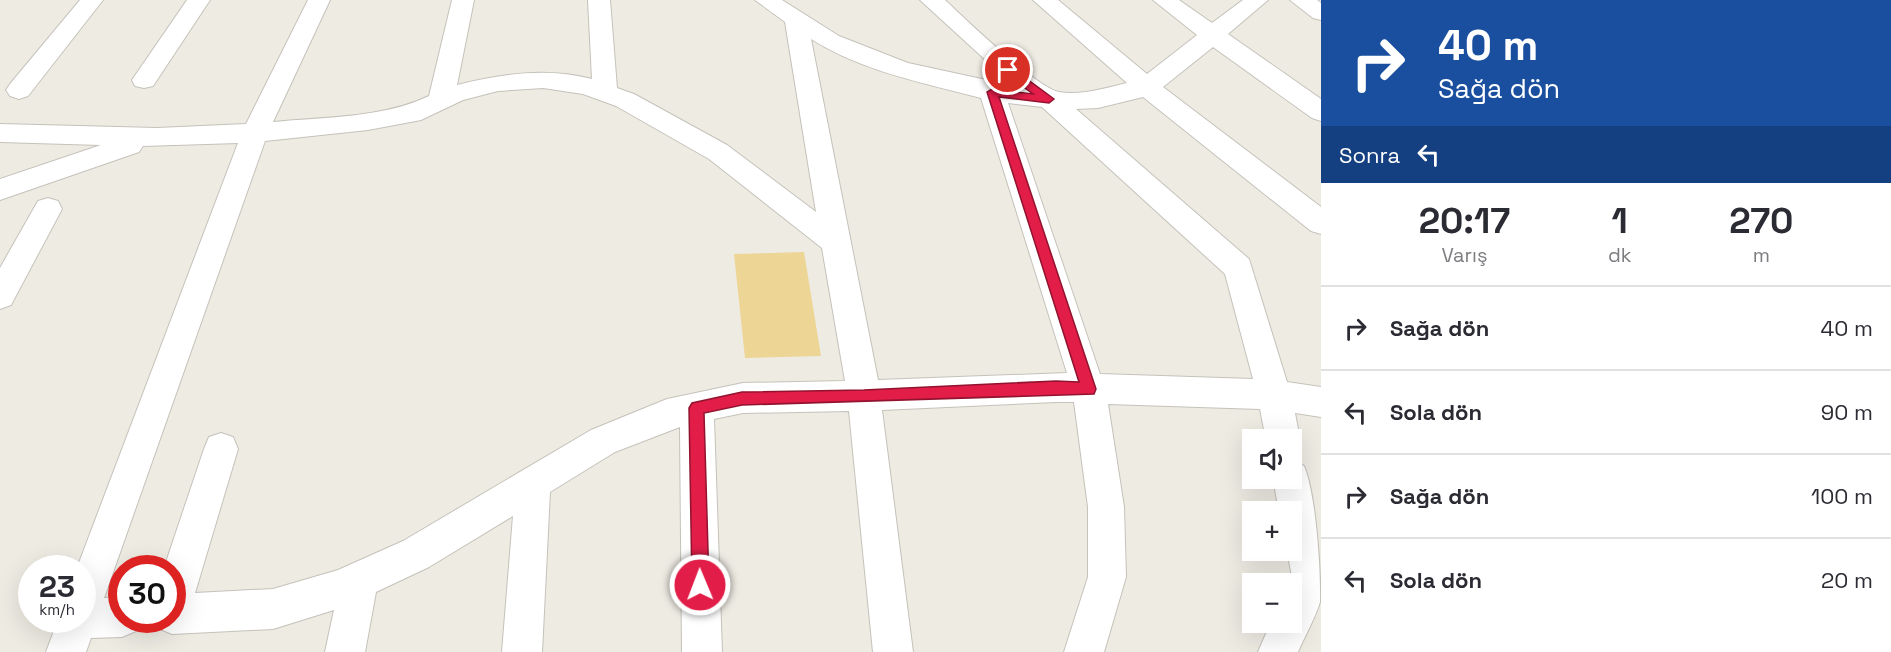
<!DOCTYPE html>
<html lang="tr">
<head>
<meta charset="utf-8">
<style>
	:root { --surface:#fff; --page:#f2f2f3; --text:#2b2b33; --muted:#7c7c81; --line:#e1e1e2 }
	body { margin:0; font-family:"Space Grotesk",sans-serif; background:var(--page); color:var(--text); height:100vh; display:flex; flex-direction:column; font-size:22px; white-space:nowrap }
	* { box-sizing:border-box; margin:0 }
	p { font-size:20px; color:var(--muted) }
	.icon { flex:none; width:33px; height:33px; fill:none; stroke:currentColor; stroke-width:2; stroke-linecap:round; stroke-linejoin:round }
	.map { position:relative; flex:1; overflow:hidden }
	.details { display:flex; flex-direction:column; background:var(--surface); width:570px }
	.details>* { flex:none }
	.guide { background:#1a4fa0; color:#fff; overflow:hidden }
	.fabs { position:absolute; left:1242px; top:429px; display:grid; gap:12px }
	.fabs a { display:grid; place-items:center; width:60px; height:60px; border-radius:0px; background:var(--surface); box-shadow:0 6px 24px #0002; font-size:30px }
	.speed { position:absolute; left:18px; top:555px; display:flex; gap:12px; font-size:30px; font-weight:700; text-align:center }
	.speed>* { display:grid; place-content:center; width:78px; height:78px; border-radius:50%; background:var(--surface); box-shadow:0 6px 24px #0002; line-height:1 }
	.speed small { font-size:15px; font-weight:400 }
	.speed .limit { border:9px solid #d22; background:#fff; color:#111 }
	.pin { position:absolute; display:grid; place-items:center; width:51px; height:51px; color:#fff; margin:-26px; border:3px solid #fff; border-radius:50%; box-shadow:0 2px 6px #0007 }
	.me { position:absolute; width:66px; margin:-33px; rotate:359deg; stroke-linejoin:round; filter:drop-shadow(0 0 4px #0008) }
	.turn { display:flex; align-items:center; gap:21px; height:126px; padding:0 18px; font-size:27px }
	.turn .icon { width:78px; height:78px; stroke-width:2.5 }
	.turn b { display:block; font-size:42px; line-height:51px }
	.then { display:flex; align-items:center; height:57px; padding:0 18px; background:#0003; gap:12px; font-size:22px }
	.eta { display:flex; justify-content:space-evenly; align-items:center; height:102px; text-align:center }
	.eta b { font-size:36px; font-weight:700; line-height:42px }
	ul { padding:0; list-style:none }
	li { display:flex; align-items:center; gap:18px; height:84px; padding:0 18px; border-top:2px solid var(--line) }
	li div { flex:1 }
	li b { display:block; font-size:22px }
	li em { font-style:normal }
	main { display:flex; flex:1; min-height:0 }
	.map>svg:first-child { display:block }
	.green { fill:#edd596 }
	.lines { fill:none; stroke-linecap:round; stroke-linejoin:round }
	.minor-casing { stroke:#c4c2ba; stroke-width:2 }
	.minor { fill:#fff; fill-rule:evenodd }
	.route { fill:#e11d48; stroke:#92132f; stroke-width:1.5 }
</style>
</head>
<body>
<main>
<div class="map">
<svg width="1321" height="652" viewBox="0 0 1321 652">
	<rect width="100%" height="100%" fill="#eeebe3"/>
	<polygon class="green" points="804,252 821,356 745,358 734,254"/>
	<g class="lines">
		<defs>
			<g id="minor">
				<polygon points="80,0 103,0 28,96 19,99 10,96 6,90 10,84"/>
				<polygon points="187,0 210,0 153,86 144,88 135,86 132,80"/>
				<path d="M308,0h22l-57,122c50,-5 111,-4 156,-26l23,-96h22l-17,85c45,-11 89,-18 135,-6l-4,-79h22l7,88 17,6 93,51 89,67 -31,-190 -30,-22h27l57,36 69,27 106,23 -94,-86h25c19,18 92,88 114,92 21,4 47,-4 68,-9l-94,-83h25l89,74 50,-39 -44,-35h26l33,23 31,-23h25l-40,34 93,65v22l-9,-3 -99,-71 -50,40 158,120v27l-10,-3 -168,-134 -45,11 -22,1 173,150 38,123 34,5v30l-26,-4 5,27 -5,11 -3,2v-13h-26l-6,-31 -152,-5 16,103 2,70 -22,75h-40l24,-75v-70l-14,-105h-18l-174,8 31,242h-40l-24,-241 -106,2 -29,6 8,233h-40l-2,-225 -65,25 -65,40 -8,160h-40l11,-136 -84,51 -53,25 -11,60h-40l9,-42 -61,19 -101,5 -14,-6 -3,-8h17v-52h-8l40,-119 5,-12 12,-4 12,4 5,12 -43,144 78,-4 65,-19 65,-29 188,-111 76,-31 76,-16 102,-2 -23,-133 -113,-89 -93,-53 -33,-12 -40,-6 -45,3 -35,9 -42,20 -53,10 -103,11 -161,457 18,-1v23h19l-5,11 -14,6 -31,1 -5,14h-40l12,-32h24v-52h-5l161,-425 -95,3 -4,6 -139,48v-21l101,-34 -101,-3v-18l157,4 89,-4zM811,39c50,32 113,44 170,59l86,275 -189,7zM1008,103l34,4 183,167 28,105 -153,-5z"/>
				<polygon points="1290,0 1317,0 1321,3 1321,20 1313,18"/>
				<polygon points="48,198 58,201 62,209 11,305 0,309 0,268 38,201"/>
				<path d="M1292,461l12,5c12,28 17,106 16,136 -5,17 -15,33 -22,50h-40l13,-30h21v-38h-3l3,-7 -5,-27h5v-38h-13l-6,-34h19z"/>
			</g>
		</defs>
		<use href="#minor" class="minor-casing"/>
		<use href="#minor" class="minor"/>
	</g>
	<polygon class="route" points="1004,68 1012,68 1054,99 1049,103 999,97 1096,389 1094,394 742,405 704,413 709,585 706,591 700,594 695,591 692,585 689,408 692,403 742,392 864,390 1056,381 1079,382 987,92 992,89 1033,94 1004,73"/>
</svg>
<div class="fabs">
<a><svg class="icon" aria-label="sound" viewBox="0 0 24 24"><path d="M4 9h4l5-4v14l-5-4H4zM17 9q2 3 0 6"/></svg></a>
<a>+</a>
<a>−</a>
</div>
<div class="speed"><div>23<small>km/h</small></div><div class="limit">30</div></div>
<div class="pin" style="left:1008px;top:70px;background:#d93025"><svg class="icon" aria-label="arrive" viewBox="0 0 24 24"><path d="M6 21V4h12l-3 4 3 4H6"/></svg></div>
<svg class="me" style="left:700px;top:585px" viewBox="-20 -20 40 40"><circle r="17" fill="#e11d48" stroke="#fff" stroke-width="3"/><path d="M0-11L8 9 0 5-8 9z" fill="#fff"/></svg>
</div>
<section class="details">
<div class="guide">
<div class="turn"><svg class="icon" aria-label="right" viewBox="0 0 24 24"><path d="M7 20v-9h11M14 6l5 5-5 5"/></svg><div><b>40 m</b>Sağa dön</div></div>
<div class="then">Sonra<svg class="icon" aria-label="left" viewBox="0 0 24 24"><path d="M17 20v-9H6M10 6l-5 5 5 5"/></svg></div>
</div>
<div class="eta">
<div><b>20:17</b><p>Varış</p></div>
<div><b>1</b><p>dk</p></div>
<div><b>270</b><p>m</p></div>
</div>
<ul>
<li><svg class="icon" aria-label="right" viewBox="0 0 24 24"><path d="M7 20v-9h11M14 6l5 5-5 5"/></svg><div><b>Sağa dön</b></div><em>40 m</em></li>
<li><svg class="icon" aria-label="left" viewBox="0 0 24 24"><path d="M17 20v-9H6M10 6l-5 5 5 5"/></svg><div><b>Sola dön</b></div><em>90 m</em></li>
<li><svg class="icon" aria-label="right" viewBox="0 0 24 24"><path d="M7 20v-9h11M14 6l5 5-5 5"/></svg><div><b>Sağa dön</b></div><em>100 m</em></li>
<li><svg class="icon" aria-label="left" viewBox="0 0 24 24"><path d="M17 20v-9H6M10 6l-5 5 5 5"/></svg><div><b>Sola dön</b></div><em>20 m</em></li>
</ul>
</section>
</main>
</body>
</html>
